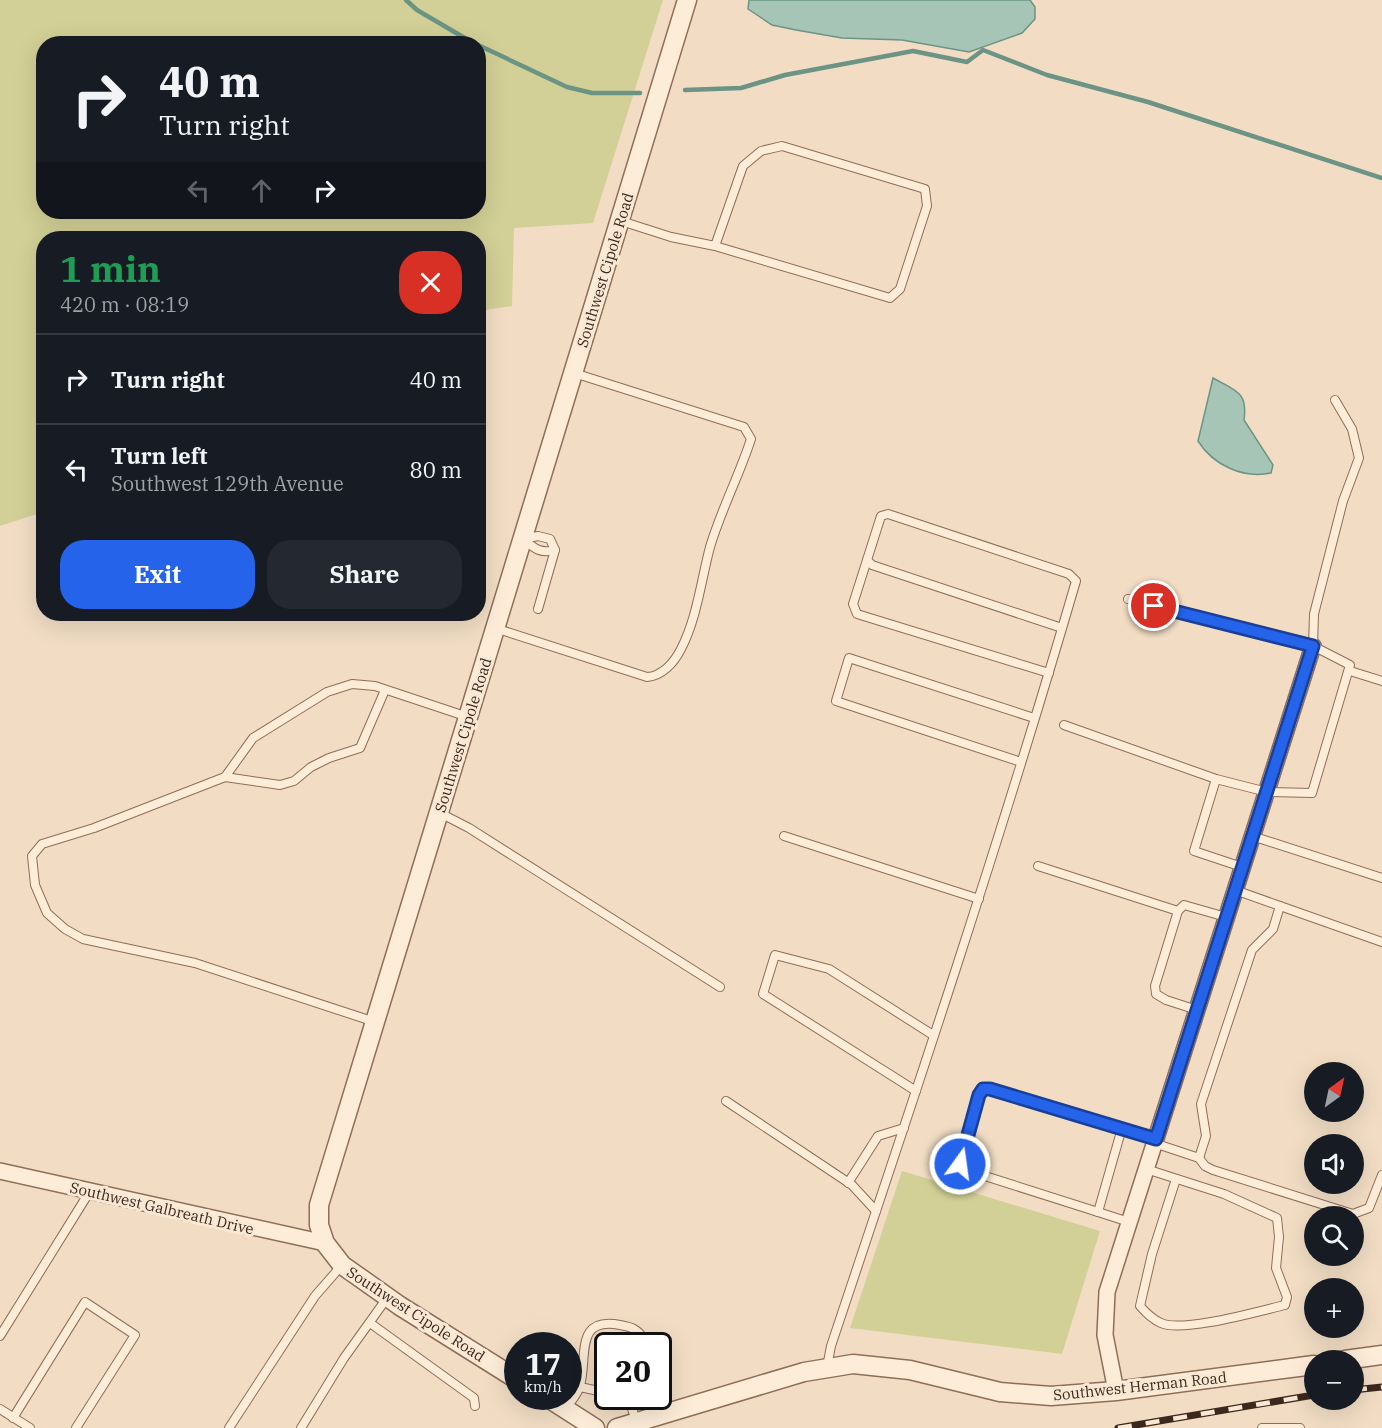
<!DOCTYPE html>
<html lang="en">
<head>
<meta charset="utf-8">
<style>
	:root { --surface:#171b24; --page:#242831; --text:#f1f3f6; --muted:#9ea1a6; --line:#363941; --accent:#2563eb }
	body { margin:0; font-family:"IBM Plex Serif",serif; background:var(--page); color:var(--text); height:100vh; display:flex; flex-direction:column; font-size:22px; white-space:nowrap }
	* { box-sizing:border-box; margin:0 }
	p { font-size:20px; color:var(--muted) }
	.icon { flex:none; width:33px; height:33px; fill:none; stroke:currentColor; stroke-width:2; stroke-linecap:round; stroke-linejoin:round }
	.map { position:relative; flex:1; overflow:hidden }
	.details { position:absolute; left:36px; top:231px; width:450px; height:390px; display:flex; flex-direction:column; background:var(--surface); border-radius:24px; box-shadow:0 6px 24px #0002 }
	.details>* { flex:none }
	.guide { position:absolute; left:36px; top:36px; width:450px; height:183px; border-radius:24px; box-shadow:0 6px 24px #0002; background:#171b24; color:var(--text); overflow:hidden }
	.needle { width:39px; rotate:33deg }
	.buttons { position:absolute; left:1304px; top:1062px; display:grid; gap:12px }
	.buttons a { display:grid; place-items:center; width:60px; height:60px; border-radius:50%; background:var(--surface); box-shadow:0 6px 24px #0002; font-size:30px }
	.speed { position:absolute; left:504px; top:1332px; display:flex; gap:12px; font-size:30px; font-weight:700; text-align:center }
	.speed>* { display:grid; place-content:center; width:78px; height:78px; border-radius:50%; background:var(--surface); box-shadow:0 6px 24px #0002; line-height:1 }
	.speed small { font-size:15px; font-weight:400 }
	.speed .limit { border:3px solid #111; border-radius:9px; background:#fff; color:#111 }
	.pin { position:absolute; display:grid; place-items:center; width:51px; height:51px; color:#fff; margin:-26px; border:3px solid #fff; border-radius:50%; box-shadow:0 2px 6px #0007 }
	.me { position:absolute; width:66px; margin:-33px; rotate:14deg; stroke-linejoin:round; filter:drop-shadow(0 0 4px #0008) }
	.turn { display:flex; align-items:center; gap:21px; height:126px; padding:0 24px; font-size:27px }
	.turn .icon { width:78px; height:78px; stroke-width:2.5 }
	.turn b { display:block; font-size:42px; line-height:51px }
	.lanes { display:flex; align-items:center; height:57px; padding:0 24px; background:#0003; justify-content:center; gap:30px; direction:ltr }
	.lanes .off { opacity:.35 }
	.round { display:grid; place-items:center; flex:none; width:63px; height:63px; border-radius:24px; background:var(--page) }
	.head { display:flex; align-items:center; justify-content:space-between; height:102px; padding:0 24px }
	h1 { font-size:36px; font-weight:700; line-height:45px; color:#1e9e55 }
	.action { display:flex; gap:12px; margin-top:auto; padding:12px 24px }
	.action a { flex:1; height:69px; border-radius:24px; background:var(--accent); color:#fff; font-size:24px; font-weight:700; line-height:69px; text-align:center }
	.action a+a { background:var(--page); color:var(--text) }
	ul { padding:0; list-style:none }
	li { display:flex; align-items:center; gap:18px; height:90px; padding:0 24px; border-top:2px solid var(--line) }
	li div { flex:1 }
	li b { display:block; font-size:22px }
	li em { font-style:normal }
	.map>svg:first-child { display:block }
	.green { fill:#d2d096; fill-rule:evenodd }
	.water { fill:#a6c5b7; stroke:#6b9484; stroke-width:1.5 }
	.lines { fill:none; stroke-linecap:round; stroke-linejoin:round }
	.stream { stroke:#6b9484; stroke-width:4.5 }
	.service-casing { stroke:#8f6d58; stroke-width:10 }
	.minor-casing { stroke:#8f6d58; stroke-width:18 }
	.tertiary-casing { stroke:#8f6d58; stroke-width:21 }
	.service { stroke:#fcecd8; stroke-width:8 }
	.minor { stroke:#fcecd8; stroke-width:15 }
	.tertiary { stroke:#fcecd8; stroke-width:18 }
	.rail-casing { stroke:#3d281d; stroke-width:7 }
	.rail { stroke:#f9e9d4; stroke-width:4.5; stroke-dasharray:14; stroke-linecap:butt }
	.route-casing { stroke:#184099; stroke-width:15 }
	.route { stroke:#2563eb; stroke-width:10 }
	.labels { text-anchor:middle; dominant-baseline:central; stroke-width:6; stroke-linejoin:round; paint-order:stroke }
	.street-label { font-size:15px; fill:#3d281d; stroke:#f9e9d4 }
</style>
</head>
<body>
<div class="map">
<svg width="1382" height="1428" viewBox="0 0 1382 1428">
	<rect width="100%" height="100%" fill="#f2ddc4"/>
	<g class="green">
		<path d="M0,0h663l-70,223 -79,5 -2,78 -33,5 -1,-73h-434l-1,274 -43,14zM44,44h434v168h-434z"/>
		<polygon points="902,1171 1100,1231 1062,1354 850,1328"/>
	</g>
	<g class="water">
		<polygon points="749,0 1030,0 1035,7 1035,19 1022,33 969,52 902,40 842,38 796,30 772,25 748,9"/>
		<path d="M1213,378c23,13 35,14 31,42l29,45 -2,8c-28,6 -58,-8 -73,-32z"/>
	</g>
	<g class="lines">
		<g class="stream">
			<polyline points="406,0 417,10 475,44"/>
			<polyline points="478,45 567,87 592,93 640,93"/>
			<polyline points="685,90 741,88 785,75 913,51 967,62 983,50 1047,75 1148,102 1382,178"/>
		</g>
		<defs>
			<g id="service">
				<polyline points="621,221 671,237 715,246 890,298 900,289 927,206 925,189 782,146 761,151 743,166 715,246"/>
				<path d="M538,536l12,3 5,11c-15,4 -21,-2 -32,-11z"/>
				<polyline points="867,560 853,604 857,614 1049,673"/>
				<polyline points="1128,599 1313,646 1350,665 1312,793 1267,792 1216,779 1194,851 1242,867"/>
				<polyline points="538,609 555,550"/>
				<path d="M495,628l152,49c15,-1 27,-14 34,-28 16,-31 20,-68 29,-102 11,-37 29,-71 41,-108l-7,-12 -170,-54"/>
				<polyline points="1313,646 1314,614 1343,501 1359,458 1352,429 1335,400"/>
				<polyline points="1350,671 1382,681"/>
				<polyline points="1064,725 1216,779"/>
				<polyline points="1021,762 836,701 849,658 1034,718"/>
				<polyline points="225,777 280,785 294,781 311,767 329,758 360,748 385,690"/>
				<polyline points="440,813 469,828 720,987"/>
				<polyline points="784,836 979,899"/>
				<polyline points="1252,836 1382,878"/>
				<polyline points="1038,866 1178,911"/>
				<polyline points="1280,906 1382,942"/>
				<polyline points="1197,1010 1166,1000 1156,994 1155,986 1178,911 1184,905 1226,917"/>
				<polyline points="375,1022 195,963 83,939 65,929 47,913 35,885 32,856 42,844 94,828 225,777 253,738 327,692 352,684 375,686 468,717"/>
				<polyline points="916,1091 763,994 775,955 829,969 933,1035"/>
				<polyline points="726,1101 852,1185 876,1211"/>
				<polyline points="1154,1143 1199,1158 1206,1136 1201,1104 1252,950 1273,929 1280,906 1235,890"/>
				<polyline points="1199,1158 1205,1166 1213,1170 1353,1214 1369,1208 1382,1175"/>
				<path d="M1146,1169l78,25 53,24 2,19 -3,31 11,29 -2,8c-26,6 -102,28 -124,18 -9,-4 -15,-10 -21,-17l12,-52 24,-75"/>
				<polyline points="848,1183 878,1136 904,1128"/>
				<polyline points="1098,1212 966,1170 960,1164 960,1157 979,1095 983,1089 990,1089 1122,1128"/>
				<polyline points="1129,1222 1098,1212 1122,1128 1156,1139"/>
				<polyline points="370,1323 474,1398 475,1406"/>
				<polyline points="0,1336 90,1191"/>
				<path d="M827,1367l4,-21c85,-254 170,-508 245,-765l-7,-7 -181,-60 -7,2 -14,44 5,5 190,63"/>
				<polyline points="580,1387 608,1393"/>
				<polyline points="628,1396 636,1421"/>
				<polyline points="0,1409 30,1428"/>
				<path d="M565,1410c5,-8 13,-16 15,-24 8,-29 -6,-70 40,-61 10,2 17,3 23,13l-2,8"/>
				<polyline points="13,1418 85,1302 135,1335 76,1428"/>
				<polyline points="229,1428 315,1296 342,1265"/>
				<polyline points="301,1428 344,1358 387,1298"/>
				<polyline points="1262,1428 1300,1428"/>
			</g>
			<g id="minor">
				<polyline points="0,1171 325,1243"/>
				<polyline points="1116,1391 1105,1335 1107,1292 1313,646"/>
			</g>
			<g id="tertiary">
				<polyline points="1345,1360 1382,1355"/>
				<polyline points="518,1380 400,1306 342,1265 325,1243 319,1225 319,1205 687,0"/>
				<polyline points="545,1396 595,1428"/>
				<polyline points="617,1428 804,1372 853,1364 910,1370 1000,1392 1051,1396 1116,1391 1314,1365"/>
			</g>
		</defs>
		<use href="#service" class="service-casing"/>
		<use href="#minor" class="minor-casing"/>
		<use href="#tertiary" class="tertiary-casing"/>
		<use href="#service" class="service"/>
		<use href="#minor" class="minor"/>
		<use href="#tertiary" class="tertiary"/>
		<defs>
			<g id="rail">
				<polyline points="1353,1390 1382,1387"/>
				<polyline points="1118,1428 1314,1395"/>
			</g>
		</defs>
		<use href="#rail" class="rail-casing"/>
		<use href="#rail" class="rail"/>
	</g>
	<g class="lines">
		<defs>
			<polyline id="route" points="960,1164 979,1095 983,1089 990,1089 1156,1139 1313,646 1154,606"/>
		</defs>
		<use href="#route" class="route-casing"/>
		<use href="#route" class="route"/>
	</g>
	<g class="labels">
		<g class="street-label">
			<text transform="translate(605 270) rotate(-73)">Southwest Cipole Road</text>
			<text transform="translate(463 735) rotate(-73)">Southwest Cipole Road</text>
			<text transform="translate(162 1208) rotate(13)">Southwest Galbreath Drive</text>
			<text transform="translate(416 1314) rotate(33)">Southwest Cipole Road</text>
			<text transform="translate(1140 1386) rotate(-6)">Southwest Herman Road</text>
		</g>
	</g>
</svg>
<div class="buttons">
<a><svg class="needle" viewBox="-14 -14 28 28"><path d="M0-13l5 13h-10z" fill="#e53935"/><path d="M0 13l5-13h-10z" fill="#9ea1a6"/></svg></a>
<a><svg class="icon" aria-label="sound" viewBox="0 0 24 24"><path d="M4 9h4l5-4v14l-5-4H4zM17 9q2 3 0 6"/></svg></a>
<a><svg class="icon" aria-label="search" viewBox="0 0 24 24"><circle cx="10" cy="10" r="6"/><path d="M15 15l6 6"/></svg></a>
<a>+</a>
<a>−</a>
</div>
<div class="speed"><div>17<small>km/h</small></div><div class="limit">20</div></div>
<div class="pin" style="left:1154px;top:606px;background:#d93025"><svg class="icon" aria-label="arrive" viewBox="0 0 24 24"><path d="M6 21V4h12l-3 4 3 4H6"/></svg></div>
<svg class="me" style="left:960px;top:1164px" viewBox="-20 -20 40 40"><circle r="17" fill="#2563eb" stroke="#fff" stroke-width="3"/><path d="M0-11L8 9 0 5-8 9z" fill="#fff"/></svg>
<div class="guide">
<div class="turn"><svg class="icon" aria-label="right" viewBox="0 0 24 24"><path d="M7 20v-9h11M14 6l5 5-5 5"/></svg><div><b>40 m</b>Turn right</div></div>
<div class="lanes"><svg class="icon off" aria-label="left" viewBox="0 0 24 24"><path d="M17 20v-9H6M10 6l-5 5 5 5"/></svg><svg class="icon off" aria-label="ahead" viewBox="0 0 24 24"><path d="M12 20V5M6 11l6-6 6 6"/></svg><svg class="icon" aria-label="right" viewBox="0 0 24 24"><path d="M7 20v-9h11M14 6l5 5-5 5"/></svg></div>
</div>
<section class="details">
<div class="head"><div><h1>1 min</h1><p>420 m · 08:19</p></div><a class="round" style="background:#d93025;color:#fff"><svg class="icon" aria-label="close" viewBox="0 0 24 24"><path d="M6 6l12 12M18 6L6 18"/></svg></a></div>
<ul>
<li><svg class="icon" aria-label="right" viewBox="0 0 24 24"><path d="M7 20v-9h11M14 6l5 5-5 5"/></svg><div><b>Turn right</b></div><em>40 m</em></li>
<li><svg class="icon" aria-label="left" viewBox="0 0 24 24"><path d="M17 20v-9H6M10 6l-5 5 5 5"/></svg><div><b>Turn left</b><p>Southwest 129th Avenue</p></div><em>80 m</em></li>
</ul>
<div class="action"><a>Exit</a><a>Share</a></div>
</section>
</div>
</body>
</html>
